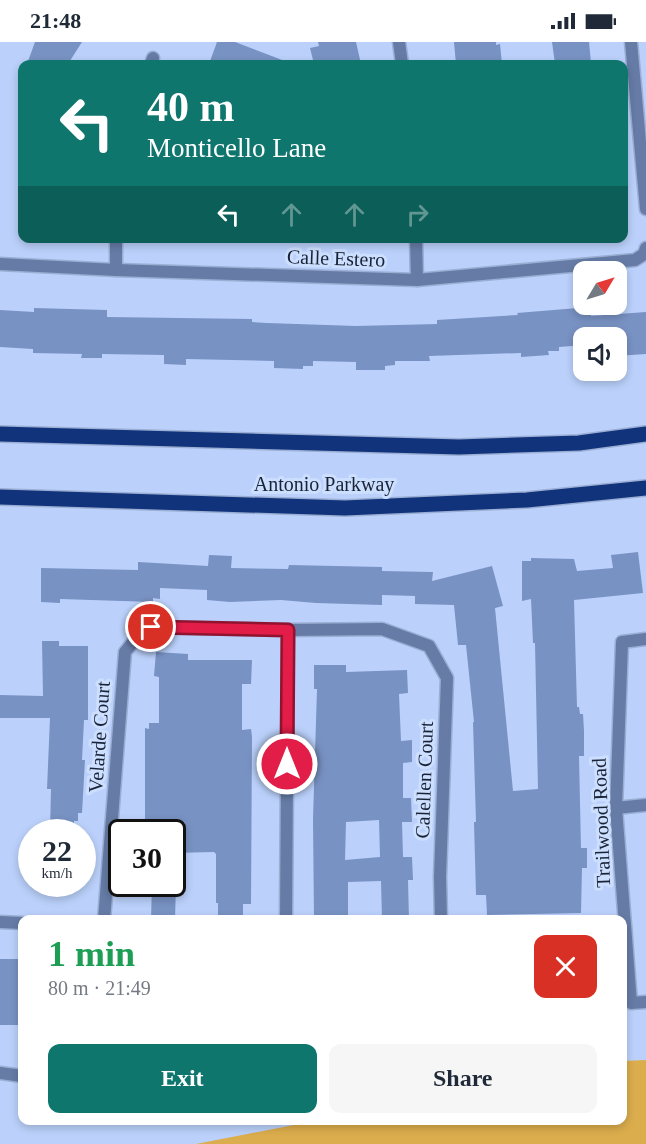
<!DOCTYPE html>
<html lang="en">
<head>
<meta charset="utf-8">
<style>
	:root { --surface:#fff; --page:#f6f6f7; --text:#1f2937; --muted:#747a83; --accent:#0f766e }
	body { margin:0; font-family:"Times New Roman",serif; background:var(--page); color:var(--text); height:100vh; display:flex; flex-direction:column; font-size:22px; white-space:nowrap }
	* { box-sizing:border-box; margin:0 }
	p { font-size:20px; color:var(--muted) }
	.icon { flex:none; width:33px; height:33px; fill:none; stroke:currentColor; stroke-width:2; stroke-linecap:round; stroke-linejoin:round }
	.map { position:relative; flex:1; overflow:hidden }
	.side { position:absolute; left:18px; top:873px; width:609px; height:210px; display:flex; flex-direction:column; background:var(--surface); border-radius:12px; box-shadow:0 3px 9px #0003 }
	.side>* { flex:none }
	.hud { position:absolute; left:18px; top:18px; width:610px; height:183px; border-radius:12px; box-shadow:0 3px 9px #0003; background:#0f766e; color:#fff; overflow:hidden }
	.needle { width:39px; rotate:52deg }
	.fabs { position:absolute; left:573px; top:219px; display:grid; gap:12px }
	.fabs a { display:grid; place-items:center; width:54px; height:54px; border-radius:12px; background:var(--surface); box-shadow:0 3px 9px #0003; font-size:30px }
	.speed { position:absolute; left:18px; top:777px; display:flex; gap:12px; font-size:30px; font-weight:700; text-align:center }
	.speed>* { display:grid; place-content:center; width:78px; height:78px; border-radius:50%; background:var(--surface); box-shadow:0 3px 9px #0003; line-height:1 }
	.speed small { font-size:15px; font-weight:400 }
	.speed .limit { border:3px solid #111; border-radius:9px; background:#fff; color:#111 }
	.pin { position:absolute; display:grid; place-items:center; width:51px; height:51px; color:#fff; margin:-26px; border:3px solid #fff; border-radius:50%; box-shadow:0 2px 6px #0007 }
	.me { position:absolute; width:66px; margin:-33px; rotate:0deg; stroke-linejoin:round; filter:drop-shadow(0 0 4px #0008) }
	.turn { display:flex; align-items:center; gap:21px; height:126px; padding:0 30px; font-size:27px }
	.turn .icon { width:78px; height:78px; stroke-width:2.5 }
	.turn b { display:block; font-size:42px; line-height:51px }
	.lanes { display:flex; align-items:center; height:57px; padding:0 30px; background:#0003; justify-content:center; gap:30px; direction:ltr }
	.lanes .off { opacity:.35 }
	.round { display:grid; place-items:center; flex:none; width:63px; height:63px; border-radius:12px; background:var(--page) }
	.overview { display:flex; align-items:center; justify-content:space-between; height:102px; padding:0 30px }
	h1 { font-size:36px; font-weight:700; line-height:45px; color:#1e9e55 }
	.button { display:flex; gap:12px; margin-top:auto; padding:12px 30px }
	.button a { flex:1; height:69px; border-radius:12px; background:var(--accent); color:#fff; font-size:24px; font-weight:700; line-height:69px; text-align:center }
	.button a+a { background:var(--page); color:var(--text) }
	.status { display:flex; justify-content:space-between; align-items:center; height:42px; padding:0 30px; background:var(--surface); direction:ltr }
	.status svg { height:16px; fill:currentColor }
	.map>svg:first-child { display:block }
	.green { fill:#dbad4d }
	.building { fill:#7892c3; fill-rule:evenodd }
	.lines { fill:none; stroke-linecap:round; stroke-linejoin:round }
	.minor-casing { stroke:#9baed4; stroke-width:15 }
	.primary-casing { stroke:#9baed4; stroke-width:18 }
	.minor { stroke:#667ca6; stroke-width:12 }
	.primary { stroke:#10337b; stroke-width:15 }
	.route-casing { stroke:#92132f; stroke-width:15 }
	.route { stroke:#e11d48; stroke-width:10 }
	.labels { text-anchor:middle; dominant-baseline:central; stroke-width:6; stroke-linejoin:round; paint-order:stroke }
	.street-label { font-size:20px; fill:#192337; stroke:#cddffe }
</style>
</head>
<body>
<div class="status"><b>21:48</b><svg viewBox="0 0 49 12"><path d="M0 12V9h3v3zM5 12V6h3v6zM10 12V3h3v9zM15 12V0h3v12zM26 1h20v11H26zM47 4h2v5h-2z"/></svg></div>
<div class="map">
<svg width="646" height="1102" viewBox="0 0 646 1102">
	<rect width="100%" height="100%" fill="#bbd1fb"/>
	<polygon class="green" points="646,1018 646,1102 196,1102 314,1079 622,1078 623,1019"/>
	<g class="building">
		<polygon points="35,0 82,0 68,22 27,22"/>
		<polygon points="217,0 235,0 290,21 290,22 209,22"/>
		<polygon points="318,0 356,0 361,22 314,22 310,6 319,4"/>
		<polygon points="454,0 496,0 496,3 500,2 502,22 456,22"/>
		<polygon points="552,0 589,0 591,21 555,22"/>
		<polygon points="590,265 591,274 646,270 646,312 616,314 616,296 584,296 584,303 559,305 559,309 548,309 549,313 521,315 521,311 429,314 430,319 395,319 395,323 385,324 385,328 356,328 356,320 313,319 313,324 303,324 303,327 274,326 274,319 186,317 186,323 164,322 164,313 102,312 102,316 81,316 82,312 33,311 33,307 0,305 0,268 34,270 34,266 107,268 107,275 252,277 252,280 267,281 356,284 437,282 437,278 518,273 517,271"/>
		<polygon points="638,510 643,551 574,558 577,665 579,665 580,672 583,672 584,689 584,714 579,714 581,806 587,806 587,826 582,826 581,871 487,873 486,853 476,853 474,780 476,780 473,680 474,680 466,603 458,603 454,563 415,562 415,554 382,553 382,563 316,561 281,558 230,560 207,558 207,548 160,546 160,557 153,556 153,560 60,557 60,561 41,560 41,526 138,528 138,520 208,524 209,513 232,514 231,526 288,527 289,523 382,525 382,529 433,530 432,539 492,524 503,564 495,566 513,749 538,747 535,601 533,601 531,557 522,559 522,519 531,519 531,516 574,517 577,529 613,526 611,513"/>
		<polygon points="42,599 59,599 59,604 88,604 88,678 84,678 82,718 85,718 82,771 78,771 78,779 74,779 74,790 50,790 51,747 47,747 50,676 0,676 0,653 43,654"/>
		<polygon points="156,610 188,612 188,618 252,618 251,642 242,642 242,688 251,687 252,695 251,862 243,862 243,878 218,878 218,861 216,861 216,812 214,810 172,811 172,790 145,790 145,686 149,687 149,681 159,681 159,635 154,634"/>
		<path d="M314,623h32v7l61,-2 1,23 -9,1 2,47 11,-1v22l-9,1v35h8l1,24h-10l1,35h9l1,23h-5l1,40h-27l-1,-39 -33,1v38h-34l-1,-101 4,-130h-3zM379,778l1,37 -35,3 1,-38z"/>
		<polygon points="152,842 176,842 175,878 151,878"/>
		<polygon points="0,917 21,917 20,959 22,959 22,983 0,983"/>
	</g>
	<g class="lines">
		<defs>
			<g id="minor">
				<polyline points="399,0 402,22"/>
				<polyline points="631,0 646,167"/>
				<polyline points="151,22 153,16"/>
				<polyline points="416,196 417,238"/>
				<polyline points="0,222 116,228 417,238 635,218 644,212 646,206"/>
				<polyline points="116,228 116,196"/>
				<polyline points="646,597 622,600 616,766 631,961 646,960"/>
				<polyline points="616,766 646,763"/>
				<polyline points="104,878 125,610 139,593 151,585 288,588 382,587 429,604 447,636 440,835 441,878"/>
				<polyline points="286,878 288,588"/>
				<polyline points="0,880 22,881"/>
				<polyline points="0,1031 22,1034"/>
			</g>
			<g id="primary">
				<polyline points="0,392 459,405 579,401 646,392"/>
				<polyline points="0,455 345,466 527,458 646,446"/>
			</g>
		</defs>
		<use href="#minor" class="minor-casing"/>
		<use href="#primary" class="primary-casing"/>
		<use href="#minor" class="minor"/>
		<use href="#primary" class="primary"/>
	</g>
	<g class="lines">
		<defs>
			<polyline id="route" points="151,585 288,588 287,722"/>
		</defs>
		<use href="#route" class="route-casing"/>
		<use href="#route" class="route"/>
	</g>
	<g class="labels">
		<g class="street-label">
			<text transform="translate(336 216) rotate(2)">Calle Estero</text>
			<text x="324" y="442">Antonio Parkway</text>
			<text transform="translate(99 695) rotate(-86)">Velarde Court</text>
			<text transform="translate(424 738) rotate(-88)">Calellen Court</text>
			<text transform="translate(601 781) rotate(-92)">Trailwood Road</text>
		</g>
	</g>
</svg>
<div class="fabs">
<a><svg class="needle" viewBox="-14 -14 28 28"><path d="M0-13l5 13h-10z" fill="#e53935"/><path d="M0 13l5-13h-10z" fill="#747a83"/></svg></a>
<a><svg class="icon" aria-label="sound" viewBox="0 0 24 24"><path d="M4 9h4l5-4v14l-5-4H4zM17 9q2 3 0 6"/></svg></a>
</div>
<div class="speed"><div>22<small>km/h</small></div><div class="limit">30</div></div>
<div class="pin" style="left:151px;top:585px;background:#d93025"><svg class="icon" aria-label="arrive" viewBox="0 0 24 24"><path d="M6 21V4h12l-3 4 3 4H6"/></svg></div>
<svg class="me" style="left:287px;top:722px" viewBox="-20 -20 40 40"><circle r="17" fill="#e11d48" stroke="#fff" stroke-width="3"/><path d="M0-11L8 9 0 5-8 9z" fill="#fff"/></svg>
<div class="hud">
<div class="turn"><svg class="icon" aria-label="left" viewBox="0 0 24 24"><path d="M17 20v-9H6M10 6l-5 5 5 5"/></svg><div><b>40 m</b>Monticello Lane</div></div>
<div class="lanes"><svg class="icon" aria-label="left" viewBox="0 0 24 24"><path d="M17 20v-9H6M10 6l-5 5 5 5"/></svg><svg class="icon off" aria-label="ahead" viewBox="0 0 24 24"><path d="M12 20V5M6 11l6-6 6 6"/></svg><svg class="icon off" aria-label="ahead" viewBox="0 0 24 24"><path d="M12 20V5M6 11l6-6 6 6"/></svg><svg class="icon off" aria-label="right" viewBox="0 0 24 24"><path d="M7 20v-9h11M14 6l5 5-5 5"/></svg></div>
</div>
<section class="side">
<div class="overview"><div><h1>1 min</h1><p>80 m · 21:49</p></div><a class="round" style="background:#d93025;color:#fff"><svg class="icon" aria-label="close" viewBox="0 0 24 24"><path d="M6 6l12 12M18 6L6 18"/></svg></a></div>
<div class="button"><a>Exit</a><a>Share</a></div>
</section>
</div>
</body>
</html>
